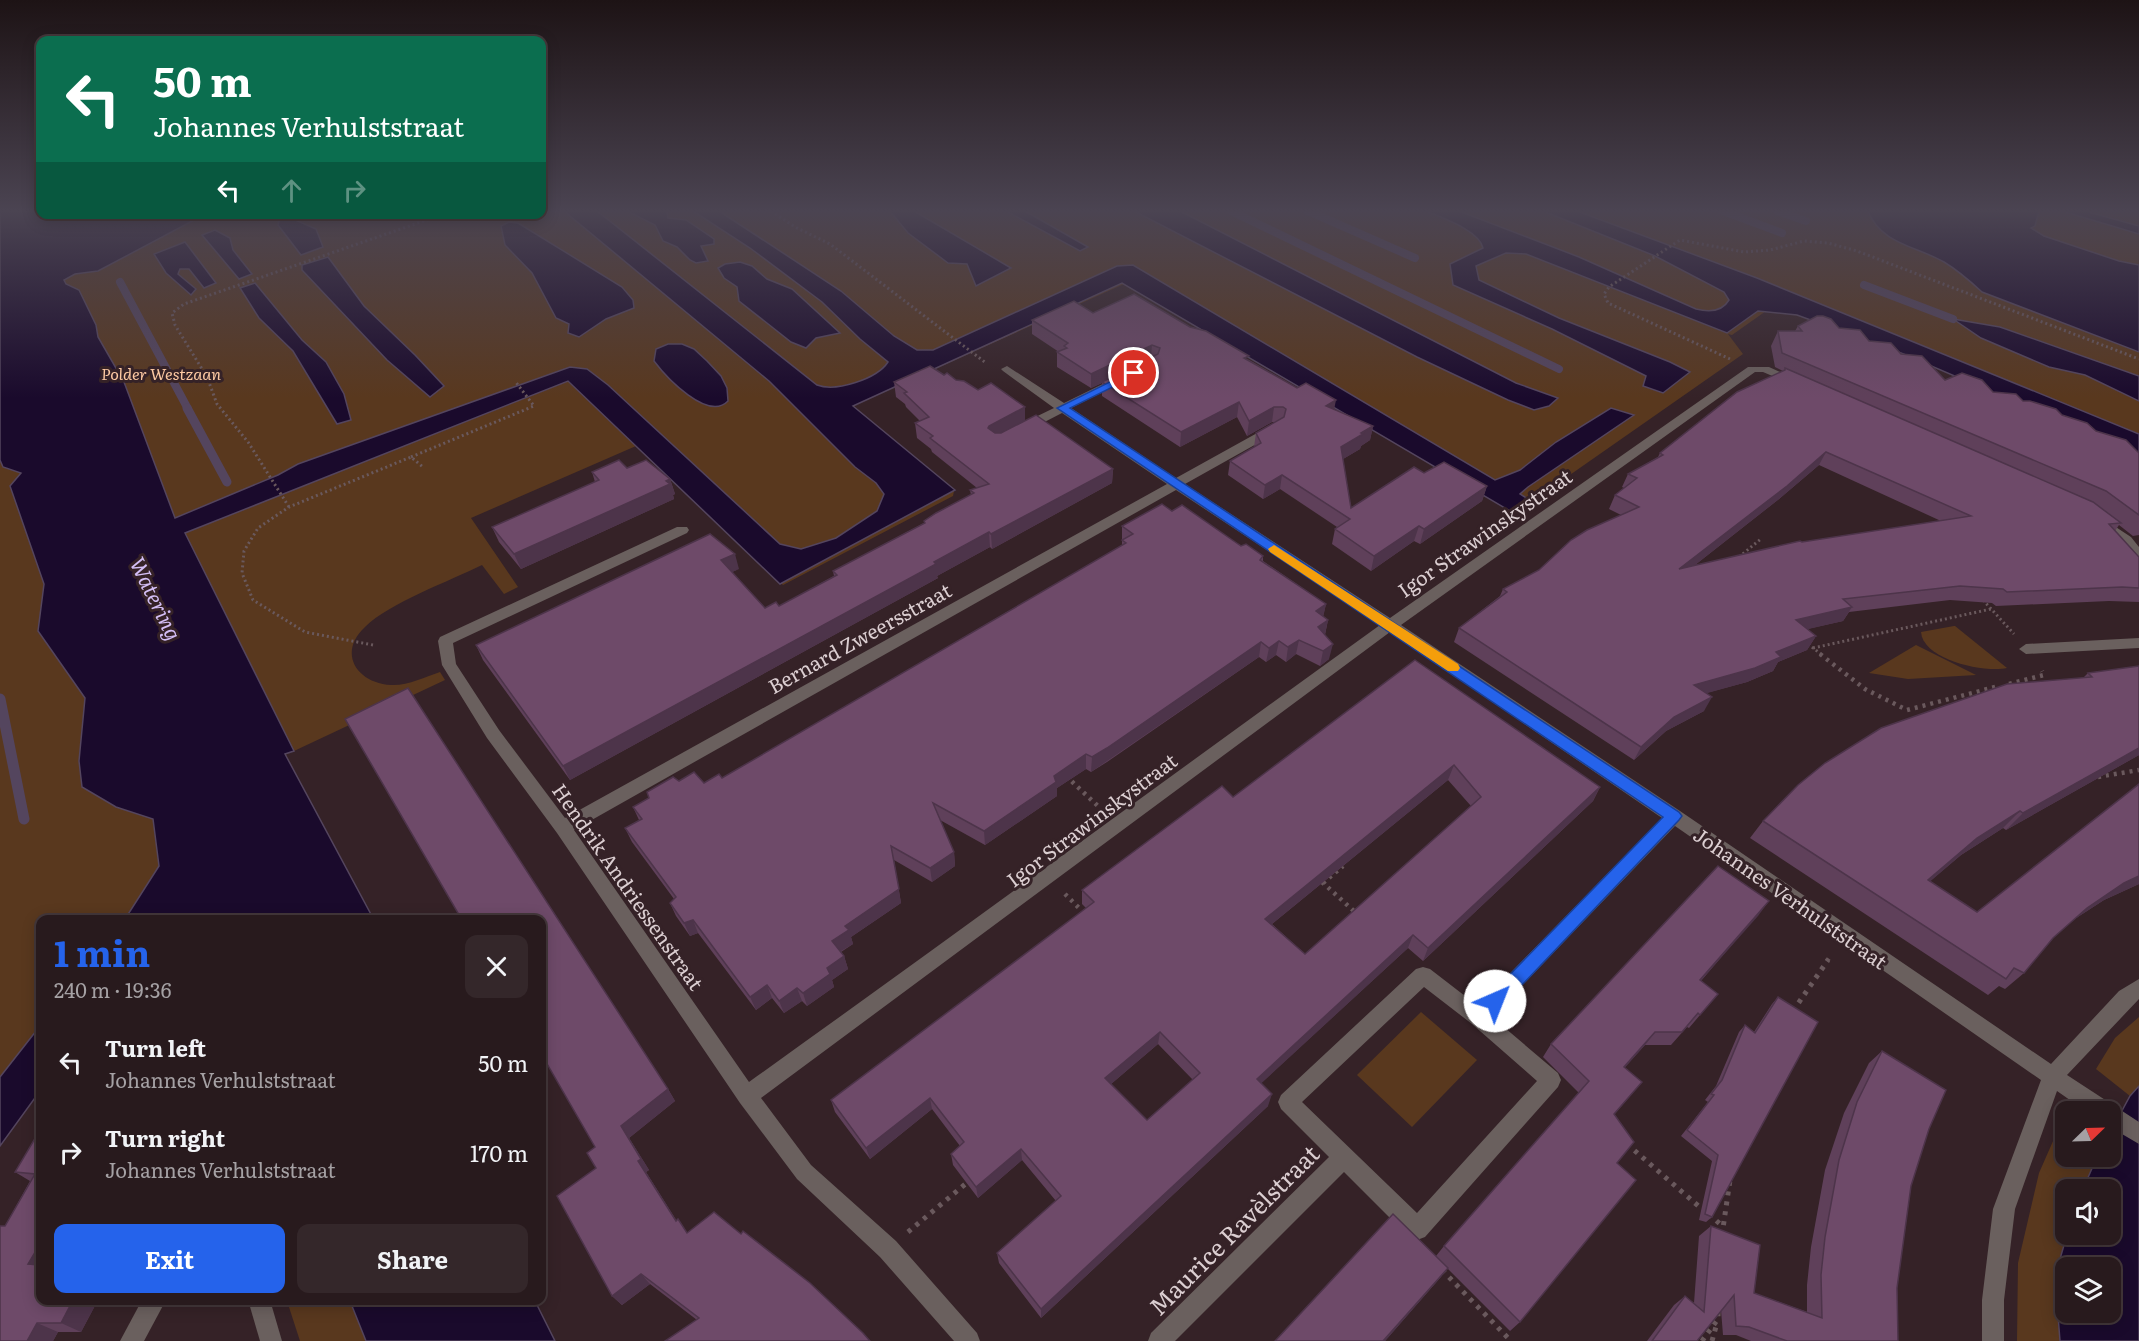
<!DOCTYPE html>
<html lang="en">
<head>
<meta charset="utf-8">
<style>
	:root { --surface:#281a1d; --page:#34272a; --text:#f1f3f6; --muted:#a5a1a4; --line:#44383b; --accent:#2563eb }
	body { margin:0; font-family:Literata,serif; background:var(--page); color:var(--text); height:100vh; display:flex; flex-direction:column; font-size:22px; white-space:nowrap }
	* { box-sizing:border-box; margin:0 }
	p { font-size:20px; color:var(--muted) }
	.icon { flex:none; width:33px; height:33px; fill:none; stroke:currentColor; stroke-width:2; stroke-linecap:round; stroke-linejoin:round }
	.map { position:relative; flex:1; overflow:hidden }
	.side { position:absolute; left:36px; top:915px; width:510px; height:390px; display:flex; flex-direction:column; background:var(--surface); border-radius:12px; box-shadow:0 3px 15px #0003,0 0 0 2px var(--line) }
	.side>* { flex:none }
	.top-card { position:absolute; left:36px; top:36px; width:510px; height:183px; border-radius:12px; box-shadow:0 3px 15px #0003,0 0 0 2px var(--line); background:#0b6e4f; color:#fff; overflow:hidden }
	.needle { width:39px; rotate:67deg }
	.buttons { position:absolute; left:2055px; top:1101px; display:grid; gap:12px }
	.buttons a { display:grid; place-items:center; width:66px; height:66px; border-radius:12px; background:var(--surface); box-shadow:0 3px 15px #0003,0 0 0 2px var(--line); font-size:30px }
	.pin { position:absolute; display:grid; place-items:center; width:51px; height:51px; color:#fff; margin:-26px; border:3px solid #fff; border-radius:50%; box-shadow:0 2px 6px #0007 }
	.me { position:absolute; width:66px; margin:-33px; rotate:44deg; stroke-linejoin:round; filter:drop-shadow(0 0 4px #0008) }
	.turn { display:flex; align-items:center; gap:21px; height:126px; padding:0 18px; font-size:27px }
	.turn .icon { width:78px; height:78px; stroke-width:2.5 }
	.turn b { display:block; font-size:42px; line-height:51px }
	.lanes { display:flex; align-items:center; height:57px; padding:0 18px; background:#0003; justify-content:center; gap:30px; direction:ltr }
	.lanes .off { opacity:.35 }
	.round { display:grid; place-items:center; flex:none; width:63px; height:63px; border-radius:12px; background:var(--page) }
	.headline { display:flex; align-items:center; justify-content:space-between; height:102px; padding:0 18px }
	h1 { font-size:36px; font-weight:700; line-height:45px; color:var(--accent) }
	.primary-button { display:flex; gap:12px; margin-top:auto; padding:12px 18px }
	.primary-button a { flex:1; height:69px; border-radius:12px; background:var(--accent); color:#fff; font-size:24px; font-weight:700; line-height:69px; text-align:center }
	.primary-button a+a { background:var(--page); color:var(--text) }
	ul { padding:0; list-style:none }
	li { display:flex; align-items:center; gap:18px; height:90px; padding:0 18px }
	li div { flex:1 }
	li b { display:block; font-size:22px }
	li em { font-style:normal }
	.map>svg:first-child { display:block }
	.green { fill:#59381e; fill-rule:evenodd }
	.water { fill:#1a0a2c; stroke:#54455e; stroke-width:1.5; fill-rule:evenodd }
	.lines { fill:none; stroke-linecap:round; stroke-linejoin:round }
	.stream-far2 { stroke:#54455e; stroke-width:8 }
	.stream-far1 { stroke:#54455e; stroke-width:9 }
	.stream { stroke:#54455e; stroke-width:11 }
	.path-far2 { stroke:#6a595d; stroke-width:3; stroke-dasharray:2 3; stroke-linecap:butt }
	.path-far1 { stroke:#6a595d; stroke-width:4.5; stroke-dasharray:3 5; stroke-linecap:butt }
	.path { stroke:#6a595d; stroke-width:5; stroke-dasharray:4 6; stroke-linecap:butt }
	.street { fill:#6a605e; fill-rule:evenodd }
	.wall { fill:#5f405a; fill-rule:evenodd }
	.shaded-wall { fill:#4d344a }
	.building { fill:#6e4a69; stroke:#4d344a; stroke-width:1.5; fill-rule:evenodd }
	.route { fill:#2563eb; stroke:#184099; stroke-width:1.5 }
	.slow { fill:#f59e0b }
	.labels { text-anchor:middle; dominant-baseline:central; stroke-width:6; stroke-linejoin:round; paint-order:stroke }
	.far-park-label { font-size:16px; font-style:italic; fill:#fdc9a3; stroke:#352227 }
	.street-label { font-size:20px; fill:#dbced1; stroke:#352227 }
	.water-label { font-size:21px; font-style:italic; fill:#d3bef5; stroke:#352227 }
	.near-street-label { font-size:24px; fill:#dbced1; stroke:#352227 }
</style>
</head>
<body>
<div class="map">
<svg width="2139" height="1341" viewBox="0 0 2139 1341">
	<rect width="100%" height="100%" fill="#352227"/>
	<g class="green">
		<path d="M0,211h40v3h502v-3h1597v239l-233,-95 -104,-38 -17,-5 -19,-1 -34,24 -4,-1 15,20 -209,146 -15,-6 -20,7 -369,-217h-6l-269,121 -1,6 100,80 -1,5 -170,89 -141,-138 -3,1 -3,-2 -165,72 47,69 -14,7 -22,-29c-32,16 -93,38 -117,62 -28,26 -8,56 26,58 16,1 34,-8 49,-13l5,8 -151,71 -109,-217 -147,97 47,67 -6,63 37,46 37,11 6,48 -34,53 -85,1v106l-40,51zM1476,268l2,12 81,38 99,40h-17l-166,-77z"/>
		<path d="M1954,626h1l52,42c-23,5 -84,-8 -86,-36z"/>
		<polygon points="1916,645 1976,675 1908,679 1869,673"/>
		<polygon points="1421,1012 1477,1060 1412,1127 1357,1075"/>
		<polygon points="2139,1017 2139,1086 2130,1096 2096,1069 2115,1038"/>
		<polygon points="2057,1132 2065,1136 2066,1156 2097,1157 2083,1189 2066,1190 2066,1234 2067,1235 2055,1276 2060,1341 2017,1341 2018,1263 2039,1173"/>
		<polygon points="287,1301 350,1301 366,1341 300,1341"/>
	</g>
	<g class="water">
		<path d="M0,211h40v3l159,1 -1,3 -100,53 -23,3 -11,6 2,4 13,6 17,35 2,12 26,45 51,136 103,-43 20,-11 272,-97 17,2 21,16 172,159 21,5 35,-11 41,-27 7,-17 -8,-11 -21,-16 -86,-86 -205,-170h33l220,174c19,7 60,-6 71,-23l-28,-23 -38,-37 -72,-54 -57,-37h26l122,80 53,45 23,14h16l184,-84 16,-1 362,215 25,-10 36,-28 55,-34 23,7 -106,72 -8,7 8,5 -18,12 -388,-228 -269,123 102,84 -175,94 -212,-203 -383,152 109,218 -9,3 89,166 -249,-1 34,-53 -6,-47 -37,-12 -34,-20 -3,-26 6,-63 -47,-67 6,-47 -34,-98 11,-13 -18,-6 -3,-7z"/>
		<polygon points="627,211 667,211 668,218 686,220 714,239 714,244 701,246 708,261 696,263 690,260 677,247 663,241 655,225"/>
		<polygon points="890,211 914,211 1011,268 976,286 967,264 948,263 908,233"/>
		<polygon points="1006,211 1025,211 1088,247 1080,251"/>
		<polygon points="1134,211 1180,211 1516,383 1558,398 1549,406 1534,410 1508,400 1417,357"/>
		<path d="M1426,211h33l120,46 117,52c12,3 26,3 33,-9l-5,-8 -69,-36 -112,-45h34l180,67 382,156v21l-238,-102 -104,-38 -39,-4 -31,22 -201,-79 -20,-1 -30,13 3,14 80,38 111,44 20,10 -27,21 -20,-7 3,-10 -94,-47 -99,-44 -3,-21 33,-16c-4,-18 -41,-30 -57,-37z"/>
		<path d="M1868,211h171l-4,15 -4,2 13,8 75,25 20,4v87l-157,-60c-12,-11 -23,-21 -38,-30 -28,-16 -63,-18 -76,-51z"/>
		<polygon points="2062,211 2085,211 2139,226 2139,234"/>
		<polygon points="280,217 291,218 316,229 323,247 301,255 278,225"/>
		<polygon points="509,222 518,223 622,287 633,300 634,308 606,319 579,337 568,333 569,324 556,318 532,273 505,245 501,226"/>
		<polygon points="215,230 230,238 233,250 252,274 239,279 202,235"/>
		<polygon points="185,242 216,283 204,288 189,269 180,269 178,274 196,289 191,295 166,273 154,254"/>
		<polygon points="328,257 364,306 415,355 444,386 430,397 387,360 302,270 302,265"/>
		<polygon points="740,262 752,266 767,279 792,289 840,333 816,338 806,348 791,342 739,301 737,287 724,278 718,268 725,264"/>
		<polygon points="255,283 302,340 326,362 344,394 351,420 337,424 293,351 259,318 240,288"/>
		<polygon points="1953,319 2000,327 2139,376 2139,401 2085,375 2049,367 1981,338"/>
		<path d="M668,344h14l12,5 13,12 14,15 6,12 1,13c-20,21 -62,-24 -74,-40l2,-12z"/>
		<polygon points="40,1026 40,1091 0,1146 0,1077"/>
		<path d="M2139,1086v255h-79l-5,-65 12,-41 43,-1v-44l-27,-1 14,-32 13,-1 1,-25 19,-35zM2066,1268h44v44h-44z"/>
		<polygon points="350,1301 535,1301 555,1341 366,1341"/>
	</g>
	<g class="lines">
		<g class="stream-far2">
			<polyline points="1231,211 1559,369"/>
			<polyline points="1308,211 1415,258"/>
			<polyline points="1723,211 1782,233"/>
			<polyline points="1777,211 1806,221"/>
			<polyline points="277,214 280,217"/>
			<polyline points="120,282 188,409"/>
			<polyline points="1864,285 1953,319"/>
		</g>
		<polyline class="stream-far1" points="187,408 227,482"/>
		<polyline class="stream" points="0,699 24,819"/>
		<g class="path-far2">
			<polyline points="771,211 795,227 830,244 986,363"/>
			<polyline points="1730,359 1608,303 1604,294 1609,287 1680,240 1744,252 1770,250 1804,241 1828,243 1857,251 2139,359"/>
			<polyline points="411,457 534,406 515,381"/>
			<polyline points="289,507 248,442 217,404 207,377 175,325 172,313 184,304 444,214"/>
			<polyline points="1739,557 1762,538"/>
			<polyline points="1983,600 2014,634"/>
			<polyline points="1808,644 1822,655"/>
			<polyline points="373,645 305,632 253,600 242,573 244,551 258,528 289,507 411,457 424,468"/>
			<polyline points="1813,648 1991,609"/>
		</g>
		<g class="path-far1">
			<polyline points="1820,654 1865,689 1907,710 1999,686"/>
			<polyline points="2009,684 2044,675 2042,671"/>
			<polyline points="1066,776 1100,808"/>
			<polyline points="2098,777 2139,770"/>
			<polyline points="1322,882 1356,913"/>
			<polyline points="1323,883 1343,866"/>
			<polyline points="1065,894 1085,914"/>
			<polyline points="1827,961 1831,955"/>
		</g>
		<g class="path">
			<polyline points="1793,1011 1828,960"/>
			<polyline points="1627,1144 1703,1210"/>
			<polyline points="1709,1214 1721,1225"/>
			<polyline points="908,1232 969,1181"/>
			<polyline points="1722,1235 1730,1180"/>
			<polyline points="1442,1270 1511,1341"/>
			<polyline points="1702,1341 1718,1319 1718,1311"/>
			<polyline points="1712,1341 1717,1323"/>
		</g>
		<g class="street">
			<path d="M1007,366l57,37 51,-25h8v4l-52,26 105,70 92,-51h8v6l-91,51 205,134 358,-251h21l29,13 2,2 -6,3 -31,-13h-8l-354,253 279,186 371,253 68,-73 20,-12v20l-72,76 72,47v22l-29,-17v-15h-23l-30,-21 -42,118 -11,91v41h-22v-41l11,-91 48,-129 -366,-254 -183,191 66,56 3,7 -3,7 -133,150 -8,3 -8,-3 -65,-65 -169,169h-27l3,-8 178,-176 -48,-48 -3,-7 3,-7 135,-126 7,-2 7,2 48,37 184,-188 -272,-186 -629,466 50,67 85,76 81,92 3,8h-26l-74,-84 -83,-78 -57,-76 -183,-270 -70,-95 -45,-73 -4,-24 2,-4 237,-110h10l2,3 -2,3 -234,110 3,21 43,66 66,88 602,-334 -105,-71 -33,17h-8v-6l33,-16 -51,-37 -2,-2zM1176,490l204,135c-211,152 -420,306 -631,457l-175,-252zM1424,987l48,37 65,57 -120,132 -115,-111z"/>
			<polygon points="2102,518 2131,537 2139,547 2139,561 2134,559 2121,543 2097,525 2095,522 2097,519"/>
			<polygon points="2139,638 2139,648 2026,654 2019,649 2026,644"/>
			<polygon points="142,1300 166,1300 144,1341 120,1341"/>
			<polygon points="248,1300 270,1300 282,1341 260,1341"/>
		</g>
	</g>
	<g class="wall">
		<polygon points="1093,313 1249,360 1334,410 1373,426 1370,440 1361,446 1360,449 1343,459 1351,508 1424,473 1487,486 1482,501 1420,544 1414,541 1371,571 1332,544 1335,529 1337,527 1280,489 1263,499 1228,475 1230,461 1254,447 1256,433 1276,422 1272,422 1247,436 1237,417 1180,447 1102,396 1102,383 1091,388 1057,367 1057,352 1059,352 1032,334 1032,320"/>
		<path d="M1798,326l41,2 62,26 44,26 48,12 30,9 39,14 34,16 43,22v82l-6,1 -14,-11 -4,6 24,26v45l-30,-1 -113,5 -4,-3 -42,-3 -101,12 -6,9 -36,8 9,7 -9,14 -29,12 -5,9 -26,11 -41,11 -2,18 -38,20 -32,29 -180,-118 5,-14 41,-32 3,-7 36,-19 82,-55 -12,-6 6,-14 9,-7 -2,-1 6,-13 30,-17 2,-4 123,-82 -8,-4 -4,-21 7,-15h17zM1819,465l122,56 -139,21 -107,23 84,-66z"/>
		<polygon points="944,375 978,390 1025,407 1025,420 1113,469 1112,483 992,549 990,547 937,576 938,578 570,780 483,660 476,645 739,569 732,572 765,608 779,606 834,576 833,571 924,523 924,521 971,495 970,490 977,488 932,452 931,449 917,438 915,423 920,421 906,407 905,404 896,397 894,382"/>
		<polygon points="627,468 670,479 675,494 673,495 674,499 521,569 499,542 492,527 595,482 592,472"/>
		<polygon points="1172,511 1263,556 1263,561 1326,604 1323,616 1328,620 1325,635 1329,659 1320,666 1296,654 1286,662 1276,655 1266,662 1259,657 1107,762 1091,772 1086,769 1057,788 1057,796 985,845 940,820 954,852 955,866 932,882 894,860 901,903 851,937 853,944 841,952 844,956 848,969 832,980 834,987 807,1006 802,1001 784,1013 772,998 756,1010 698,933 690,936 676,916 670,903 674,899 632,842 625,828 639,820 633,807 679,781 704,783 722,778 1122,545 1122,526"/>
		<path d="M1415,660l185,127 -7,14 -170,160 -15,-13 -147,135 7,23 -227,212 -42,-55 -2,-10 59,-52 -34,-41 -44,38 -25,-33 -2,-11 9,-8 -28,-37 -62,50 -35,-47 -4,-12 255,-192 -4,-4v-14l151,-93zM1448,780l23,26 -166,148 -33,-30zM1158,1044l35,36 -46,40 -36,-36z"/>
		<polygon points="2139,666 2139,755 2006,830 2003,828 1961,855 1930,881 1977,912 2139,784 2139,884 2104,900 2070,922 2053,938 2024,973 2005,989 1999,986 1988,995 1750,838 1763,821 2083,678 2088,673"/>
		<polygon points="1769,901 1701,981 1718,994 1689,1028 1687,1027 1671,1045 1645,1045 1624,1068 1631,1095 1614,1115 1617,1163 1520,1322 1510,1331 1447,1268 1440,1278 1385,1341 1275,1341 1436,1256 1444,1246 1579,1093 1543,1057 1551,1044"/>
		<polygon points="1778,997 1712,1217 1706,1222 1699,1220 1712,1161 1681,1136 1708,1102 1705,1100 1716,1086 1739,1032 1745,1025 1754,1032 1772,1004"/>
		<polygon points="1882,1051 1929,1129 1911,1186 1897,1288 1898,1341 1751,1341 1736,1335 1723,1335 1721,1310 1697,1341 1647,1341 1674,1305 1685,1296 1694,1303 1699,1236 1711,1226 1754,1293 1807,1312 1807,1285 1811,1247 1825,1170 1844,1113 1869,1063"/>
		<polygon points="668,1089 675,1101 629,1138 649,1170 646,1172 676,1220 687,1233 741,1234 810,1283 697,1320 650,1284 622,1305 612,1296 596,1168 595,1147"/>
		<polygon points="40,1130 40,1300 98,1300 81,1332 58,1332 53,1341 0,1341 5,1226 30,1181 15,1172"/>
	</g>
	<g class="shaded-wall">
		<polygon points="1152,345 1151,359 1091,388 1091,374"/>
		<polygon points="1336,400 1333,415 1326,406"/>
		<polygon points="1239,402 1237,417 1180,447 1181,432"/>
		<polygon points="1025,407 1025,421 990,440 988,428 989,426"/>
		<polygon points="1274,407 1272,422 1247,436 1249,421"/>
		<polygon points="1373,426 1370,440 1361,446 1360,449 1338,462 1341,447"/>
		<polygon points="1826,452 1819,465 1779,499 1672,583 1679,569"/>
		<polygon points="1113,469 1112,483 992,549 991,534"/>
		<polygon points="1282,475 1280,489 1263,499 1265,485"/>
		<polygon points="670,479 675,494 673,495 674,499 521,569 514,554"/>
		<polygon points="1487,486 1482,501 1420,544 1424,529"/>
		<polygon points="1419,526 1414,541 1371,571 1374,556"/>
		<polygon points="989,532 990,547 937,576 938,578 570,780 563,766"/>
		<polygon points="735,554 739,569 725,575 721,560"/>
		<polygon points="1326,604 1323,618 1316,611"/>
		<polygon points="1852,607 1843,621 1787,634 1796,620"/>
		<polygon points="1328,620 1325,634 1315,641 1318,627"/>
		<polygon points="1816,636 1807,650 1778,662 1773,671 1747,682 1686,699 1694,685"/>
		<polygon points="1299,640 1296,654 1286,662 1288,647"/>
		<polygon points="1279,641 1276,655 1266,662 1269,648"/>
		<polygon points="1261,642 1259,657 1091,772 1092,757"/>
		<polygon points="1333,644 1329,659 1320,666 1323,651"/>
		<polygon points="1712,697 1704,711 1666,731 1634,760 1641,747 1674,717"/>
		<polygon points="2139,748 2139,755 2006,830 2023,813"/>
		<polygon points="1086,754 1086,769 1057,788 1057,796 985,845 984,831 1054,776"/>
		<polygon points="1454,765 1448,780 1262,932 1265,919"/>
		<polygon points="1600,787 1593,801 1423,961 1428,948"/>
		<polygon points="2020,811 2003,828 1961,855 1912,897 1928,880 1977,838"/>
		<polygon points="891,846 901,903 851,937 853,944 836,954 832,941 845,926"/>
		<polygon points="954,852 955,866 932,882 930,868"/>
		<polygon points="2139,876 2139,884 2104,900 2067,924 2087,908 2124,883"/>
		<polygon points="1769,901 1758,916 1689,994 1700,980"/>
		<polygon points="693,920 698,933 690,936 684,923"/>
		<polygon points="1413,935 1408,948 1253,1091 1257,1079"/>
		<polygon points="844,956 848,969 832,980 834,987 807,1006 803,993 827,968"/>
		<polygon points="767,985 772,998 756,1010 750,997"/>
		<polygon points="797,988 802,1001 784,1013 779,1001"/>
		<polygon points="1160,1032 1158,1044 1104,1090 1105,1078"/>
		<polygon points="1655,1032 1645,1045 1614,1080 1624,1067"/>
		<polygon points="668,1089 675,1101 629,1138 649,1170 646,1172 683,1231 638,1161 621,1126"/>
		<polygon points="1272,1094 1268,1106 1041,1318 1041,1309"/>
		<polygon points="930,1098 932,1109 870,1159 866,1148"/>
		<polygon points="1021,1149 1022,1160 978,1198 976,1187"/>
		<polygon points="40,1244 40,1270 28,1264"/>
		<polygon points="1448,1268 1440,1278 1385,1341 1383,1341"/>
		<polygon points="641,1274 650,1284 622,1305 612,1296"/>
		<polygon points="73,1300 98,1300 81,1332 61,1323"/>
		<polygon points="37,1323 58,1332 53,1341 27,1341"/>
	</g>
	<g class="building">
		<polygon points="1134,294 1190,327 1206,331 1249,356 1244,358 1297,388 1306,383 1336,400 1326,406 1373,426 1361,433 1363,434 1341,447 1351,508 1414,467 1424,473 1444,462 1487,486 1424,529 1419,526 1374,556 1335,529 1350,519 1282,475 1265,485 1230,461 1261,443 1256,433 1284,417 1286,409 1283,407 1274,407 1249,421 1239,402 1181,432 1102,382 1158,354 1160,348 1152,345 1091,374 1057,352 1067,348 1064,346 1068,343 1032,320 1074,301 1093,313"/>
		<polygon points="1817,316 1823,316 1831,319 1839,328 1860,330 1869,341 1891,343 1901,354 1922,356 1945,380 1962,373 1982,380 1993,392 2016,394 2023,401 2030,401 2056,409 2062,415 2087,423 2096,431 2126,440 2139,453 2139,515 2106,491 1782,353 1778,331 1802,331 1798,326"/>
		<polygon points="930,366 944,375 947,373 956,380 964,381 978,390 991,383 1025,407 989,426 988,428 995,433 1001,433 1036,415 1113,469 991,534 989,532 934,562 936,564 563,766 476,645 710,534 735,554 721,560 765,608 776,602 779,606 837,575 833,571 925,523 924,521 936,513 974,493 970,490 989,484 930,438 933,436 915,423 929,417 904,393 907,392 894,382"/>
		<path d="M1785,368l308,134 28,21 -12,1 30,33v31l-17,-1 -115,5 -4,-3 -43,-3 -117,13 9,8 -56,13 20,16 -40,16 5,5 -26,11 -61,17 18,12 -38,20 -33,30 -182,-119 48,-36 -4,-3 36,-19 32,-30 16,-10 52,-23 -24,-12 22,-17 -9,-4 35,-19 -3,-2 77,-61 48,-22zM1826,452l145,64 -169,26 -2,-1 -121,28 108,-83z"/>
		<polygon points="619,460 627,468 646,460 670,479 666,481 670,484 514,554 492,527 599,480 592,472"/>
		<polygon points="1162,504 1172,511 1182,505 1241,546 1246,544 1263,556 1260,560 1326,604 1316,611 1328,620 1318,627 1333,644 1323,651 1299,640 1288,647 1279,641 1269,648 1261,642 1107,748 1092,757 1086,754 1054,776 1056,782 984,831 933,803 954,852 930,868 891,846 899,889 845,926 849,930 832,941 844,956 827,968 830,974 803,993 797,988 779,1001 767,985 750,997 693,920 684,923 670,903 676,897 625,828 642,819 633,807 649,798 647,792 673,777 679,781 694,772 704,783 719,774 722,778 1126,543 1122,540 1133,534 1122,526"/>
		<path d="M1415,660l185,127 -172,161 -15,-13 -156,144 15,15 -231,215 -44,-56 64,-57 -40,-47 -45,38 -25,-33 13,-12 -34,-44 -64,50 -35,-48 263,-198 -12,-12 140,-104 11,11zM1454,765l27,32 -176,157 -40,-35zM1160,1032l40,41 -53,47 -42,-42z"/>
		<polygon points="2139,666 2139,748 2023,813 2020,811 1977,838 1928,880 1977,912 2139,784 2139,876 2124,883 2087,908 2053,938 2024,973 2014,968 2006,979 1763,821 1798,785 1825,763 1881,728 2007,684 2092,677 2088,673"/>
		<polygon points="408,688 668,1089 621,1126 641,1159 638,1161 676,1221 678,1219 687,1233 714,1212 741,1234 743,1231 810,1283 863,1333 870,1341 665,1341 699,1318 641,1274 612,1296 557,1196 596,1168 587,1153 595,1147 542,1055 542,920 462,920 345,719"/>
		<polygon points="1718,866 1769,901 1700,980 1718,994 1700,1015 1698,1013 1682,1032 1655,1032 1624,1067 1642,1082 1614,1114 1634,1142 1617,1163 1636,1180 1520,1322 1444,1246 1589,1081 1551,1044"/>
		<polygon points="1778,997 1818,1022 1712,1217 1705,1214 1718,1155 1687,1130 1714,1095 1711,1094 1722,1080 1745,1025 1755,1033"/>
		<polygon points="1882,1051 1946,1090 1929,1129 1911,1186 1897,1288 1898,1341 1787,1341 1749,1327 1736,1326 1734,1295 1697,1341 1652,1341 1685,1296 1704,1312 1711,1226 1760,1245 1754,1293 1822,1318 1821,1275 1825,1237 1839,1160 1857,1102"/>
		<polygon points="40,1130 40,1244 28,1264 40,1265 40,1300 73,1300 61,1323 37,1323 27,1341 0,1341 0,1226 5,1226 35,1174 15,1172"/>
		<polygon points="1393,1214 1448,1268 1383,1341 1275,1341"/>
	</g>
	<linearGradient id="sky" x2="0" y2="1"><stop stop-color="#1d1315"/><stop offset="0.53" stop-color="#4b4452"/><stop offset="1" stop-color="#4b4452" stop-opacity="0"/></linearGradient>
	<rect width="2139" height="398" fill="url(#sky)"/>
	<polygon class="route" points="1134,370 1139,373 1137,375 1070,408 1679,812 1682,816 1679,820 1501,1007 1495,1009 1489,1007 1487,1001 1489,996 1663,817 1057,408"/>
	<polygon class="slow" points="1274,545 1458,664 1460,668 1458,671 1448,671 1270,552 1268,549"/>
	<g class="labels">
		<g class="far-park-label">
			<text x="161" y="373">Polder Westzaan</text>
		</g>
		<g class="street-label">
			<text transform="translate(1484 532) rotate(-35)">Igor Strawinskystraat</text>
			<text transform="translate(859 637) rotate(-29)">Bernard Zweersstraat</text>
			<text transform="translate(1091 819) rotate(-37)">Igor Strawinskystraat</text>
			<text transform="translate(629 886) rotate(55)">Hendrik Andriessenstraat</text>
			<text transform="translate(1791 897) rotate(35)">Johannes Verhulststraat</text>
		</g>
		<g class="water-label">
			<text transform="translate(157 598) rotate(64)">Watering</text>
		</g>
		<g class="near-street-label">
			<text transform="translate(1233 1229) rotate(-45)">Maurice Ravèlstraat</text>
		</g>
	</g>
</svg>
<div class="buttons">
<a><svg class="needle" viewBox="-14 -14 28 28"><path d="M0-13l5 13h-10z" fill="#e53935"/><path d="M0 13l5-13h-10z" fill="#a5a1a4"/></svg></a>
<a><svg class="icon" aria-label="sound" viewBox="0 0 24 24"><path d="M4 9h4l5-4v14l-5-4H4zM17 9q2 3 0 6"/></svg></a>
<a><svg class="icon" aria-label="layers" viewBox="0 0 24 24"><path d="M12 4l9 5-9 5-9-5zM3 14l9 5 9-5"/></svg></a>
</div>
<div class="pin" style="left:1134px;top:373px;background:#d93025"><svg class="icon" aria-label="arrive" viewBox="0 0 24 24"><path d="M6 21V4h12l-3 4 3 4H6"/></svg></div>
<svg class="me" style="left:1495px;top:1001px" viewBox="-20 -20 40 40"><circle r="19" fill="#fff"/><path d="M0-13L10 11 0 6-10 11z" fill="#2563eb"/></svg>
<div class="top-card">
<div class="turn"><svg class="icon" aria-label="left" viewBox="0 0 24 24"><path d="M17 20v-9H6M10 6l-5 5 5 5"/></svg><div><b>50 m</b>Johannes Verhulststraat</div></div>
<div class="lanes"><svg class="icon" aria-label="left" viewBox="0 0 24 24"><path d="M17 20v-9H6M10 6l-5 5 5 5"/></svg><svg class="icon off" aria-label="ahead" viewBox="0 0 24 24"><path d="M12 20V5M6 11l6-6 6 6"/></svg><svg class="icon off" aria-label="right" viewBox="0 0 24 24"><path d="M7 20v-9h11M14 6l5 5-5 5"/></svg></div>
</div>
<section class="side">
<div class="headline"><div><h1>1 min</h1><p>240 m · 19:36</p></div><a class="round"><svg class="icon" aria-label="close" viewBox="0 0 24 24"><path d="M6 6l12 12M18 6L6 18"/></svg></a></div>
<ul>
<li><svg class="icon" aria-label="left" viewBox="0 0 24 24"><path d="M17 20v-9H6M10 6l-5 5 5 5"/></svg><div><b>Turn left</b><p>Johannes Verhulststraat</p></div><em>50 m</em></li>
<li><svg class="icon" aria-label="right" viewBox="0 0 24 24"><path d="M7 20v-9h11M14 6l5 5-5 5"/></svg><div><b>Turn right</b><p>Johannes Verhulststraat</p></div><em>170 m</em></li>
</ul>
<div class="primary-button"><a>Exit</a><a>Share</a></div>
</section>
</div>
</body>
</html>
